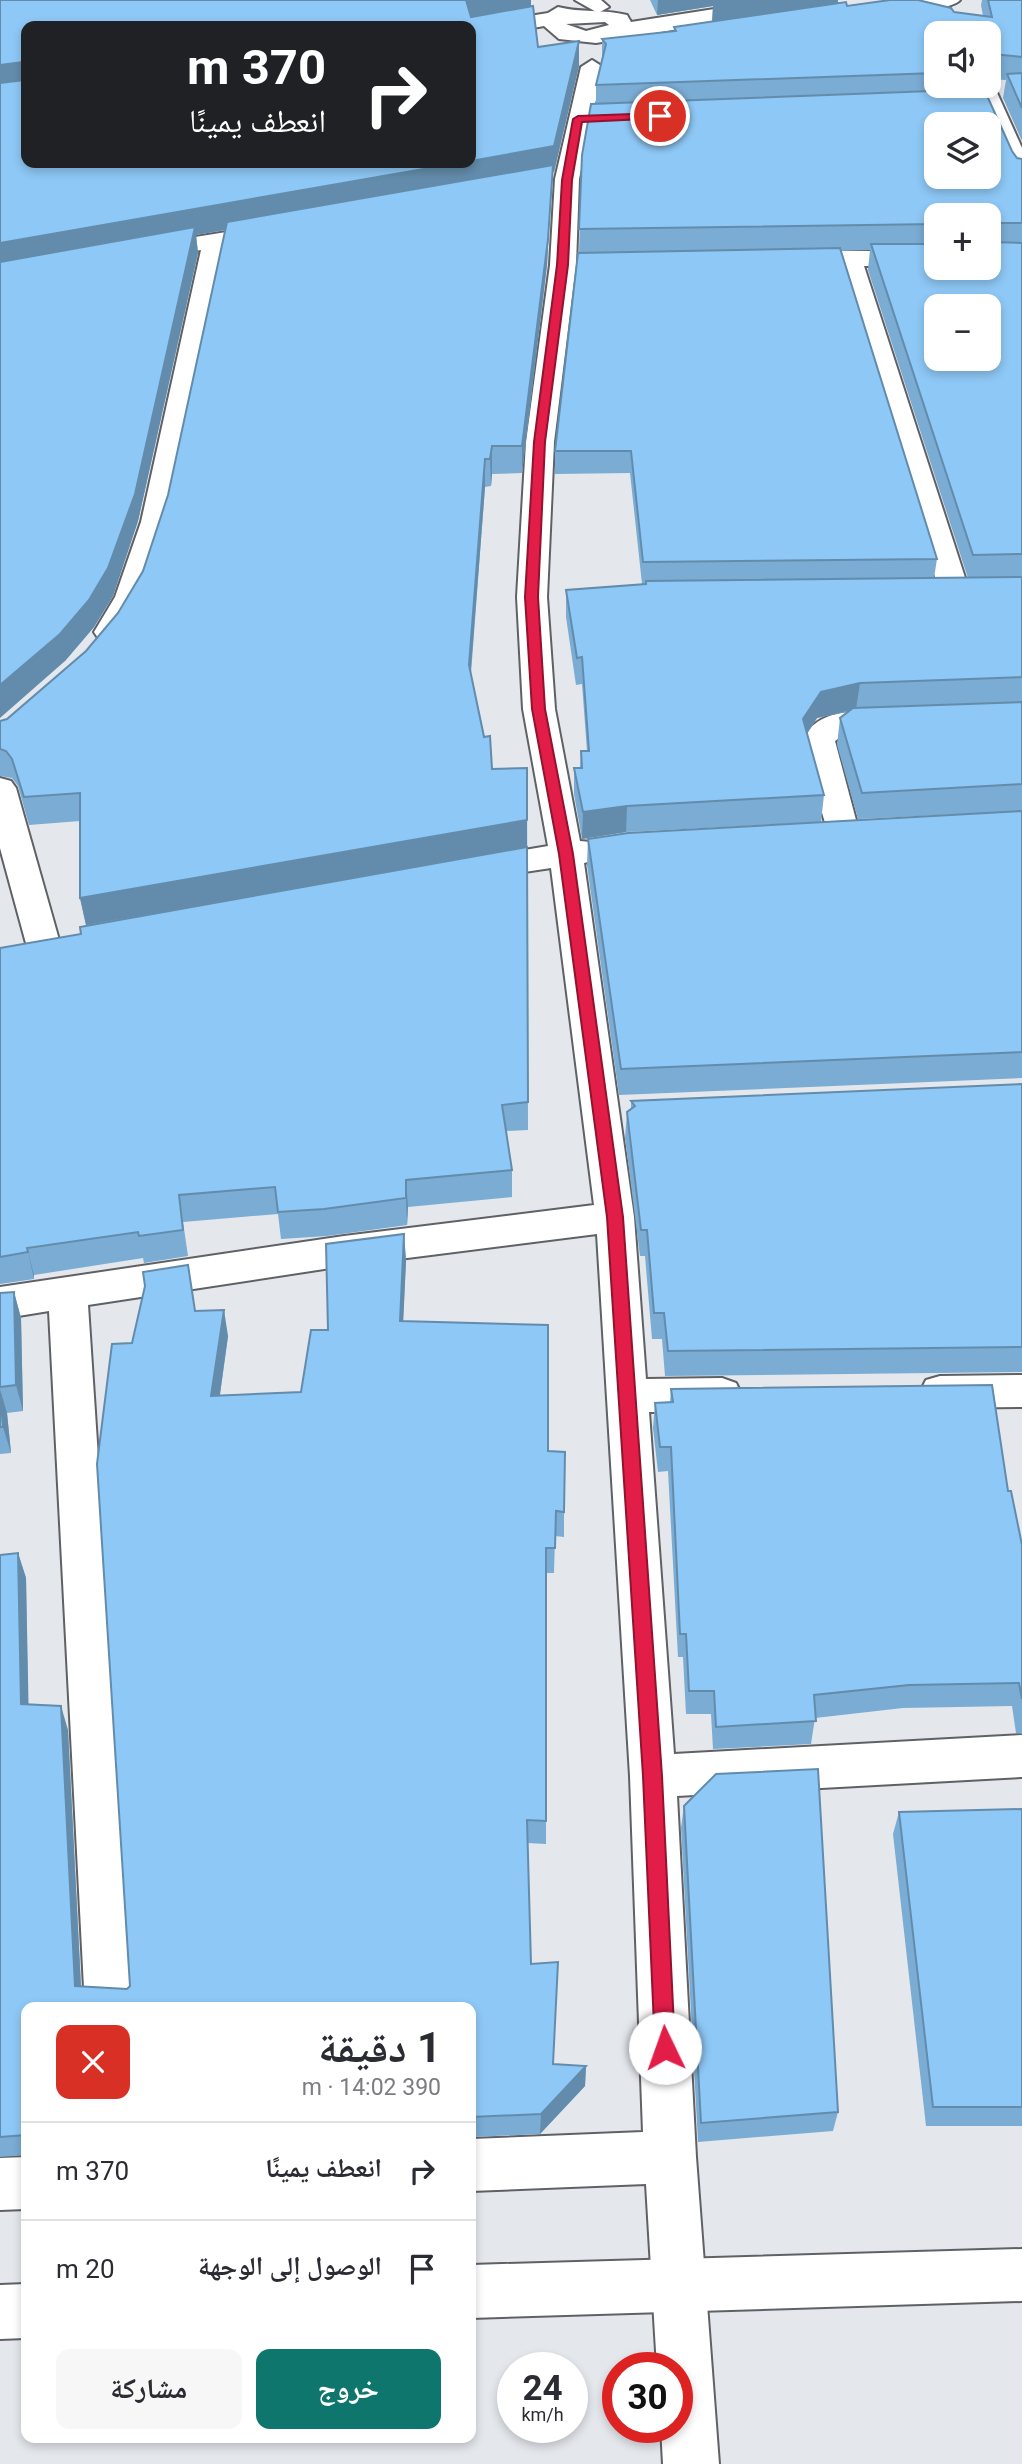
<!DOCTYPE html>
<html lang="ar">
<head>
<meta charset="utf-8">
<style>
	:root { --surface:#fff; --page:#f7f7f7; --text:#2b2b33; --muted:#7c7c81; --line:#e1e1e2; --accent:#0f766e }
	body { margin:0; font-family:Roboto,"Noto Naskh Arabic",sans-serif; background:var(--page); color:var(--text); direction:rtl; height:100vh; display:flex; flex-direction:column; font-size:26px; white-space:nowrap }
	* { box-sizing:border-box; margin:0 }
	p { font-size:23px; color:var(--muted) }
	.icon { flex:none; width:38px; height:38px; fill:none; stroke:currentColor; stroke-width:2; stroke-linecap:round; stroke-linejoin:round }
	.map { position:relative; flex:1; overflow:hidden; direction:ltr }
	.panel { position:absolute; left:21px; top:2002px; width:455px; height:441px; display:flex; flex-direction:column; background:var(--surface); border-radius:14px; box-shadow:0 4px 10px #0003; direction:rtl }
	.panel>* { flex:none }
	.banner { position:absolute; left:21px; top:21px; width:455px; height:147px; border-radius:14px; box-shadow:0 4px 10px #0003; direction:rtl; background:#202124; color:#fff; overflow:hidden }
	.fabs { position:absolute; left:924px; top:21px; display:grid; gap:14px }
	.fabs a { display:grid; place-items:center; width:77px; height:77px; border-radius:14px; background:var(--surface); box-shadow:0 4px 10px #0003; font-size:35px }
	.speed { position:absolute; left:497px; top:2352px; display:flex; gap:14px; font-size:35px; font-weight:700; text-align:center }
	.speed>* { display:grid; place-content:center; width:91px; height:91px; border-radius:50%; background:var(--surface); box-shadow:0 4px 10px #0003; line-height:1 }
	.speed small { font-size:18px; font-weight:400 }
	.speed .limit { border:10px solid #d22; background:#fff; color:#111 }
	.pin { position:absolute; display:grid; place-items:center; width:60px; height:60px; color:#fff; margin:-30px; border:4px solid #fff; border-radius:50%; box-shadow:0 2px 7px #0007 }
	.me { position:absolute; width:77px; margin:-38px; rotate:357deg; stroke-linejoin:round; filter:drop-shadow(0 0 5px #0008) }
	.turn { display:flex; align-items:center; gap:24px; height:147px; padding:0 35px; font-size:32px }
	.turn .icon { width:91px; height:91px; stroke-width:2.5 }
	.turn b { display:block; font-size:49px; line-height:60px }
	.round { display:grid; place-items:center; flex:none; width:74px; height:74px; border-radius:14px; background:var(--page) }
	.head { display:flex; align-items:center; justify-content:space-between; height:119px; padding:0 35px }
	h1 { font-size:42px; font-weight:700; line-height:52px }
	.button { display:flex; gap:14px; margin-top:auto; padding:14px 35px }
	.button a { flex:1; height:80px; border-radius:14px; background:var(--accent); color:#fff; font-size:28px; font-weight:700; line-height:80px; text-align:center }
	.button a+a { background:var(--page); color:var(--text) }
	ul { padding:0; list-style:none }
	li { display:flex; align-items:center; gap:21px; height:98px; padding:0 35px; border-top:2px solid var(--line) }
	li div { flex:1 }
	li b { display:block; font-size:26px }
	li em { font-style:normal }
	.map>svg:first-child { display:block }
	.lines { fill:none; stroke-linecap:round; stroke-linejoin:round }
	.street-casing { stroke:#5f6165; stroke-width:4 }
	.secondary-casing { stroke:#5f6165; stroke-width:4 }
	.street { fill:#fff; fill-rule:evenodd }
	.secondary { fill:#fff; fill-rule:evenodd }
	.wall { fill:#7aacd4; fill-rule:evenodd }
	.shaded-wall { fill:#638cac }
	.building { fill:#8ec8f6; stroke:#638cac; stroke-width:2; fill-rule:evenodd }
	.route { fill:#e11d48; stroke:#92132f; stroke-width:2 }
</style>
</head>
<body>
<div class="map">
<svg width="1022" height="2464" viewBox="0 0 1022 2464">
	<rect width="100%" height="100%" fill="#e4e7ec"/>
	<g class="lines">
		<defs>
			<g id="street">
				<polygon points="575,0 601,0 609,7 598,13"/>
				<path d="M904,0h56c-7,10 -83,20 -91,10l3,-5z"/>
				<polygon points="592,60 603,67 579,179 576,265 554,442 547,597 555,709 580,841 602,843 607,851 602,859 584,863 634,1217 646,1379 722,1378 736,1383 742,1395 736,1407 722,1412 649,1412 674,1754 1022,1735 1022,1777 677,1796 696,2157 719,2464 663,2464 661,2427 677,2427 677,2368 657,2368 646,2184 471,2191 471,2139 643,2132 630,1776 597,1234 344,1266 88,1305 134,2007 85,2007 49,1311 0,1319 0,1287 344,1236 594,1205 551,868 477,879 465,876 460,868 465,860 548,846 523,709 517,597 526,442 550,265 555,179 581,67"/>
				<polygon points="989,81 994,86 1022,148 1022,182 1014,180 1010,175 972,86 989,86"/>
				<polygon points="276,224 285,226 288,231 285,236 227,246 169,522 145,597 120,638 109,641 98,638 94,632 115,597 141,522 201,250 145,259 136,257 133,252 136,247 145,245"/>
				<polygon points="791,251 936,251 936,266 864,266 970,593 965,599 955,602 945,599 940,593 839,266 782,264 778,259 782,254"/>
				<path d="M890,710l11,3 5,7 -5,7 -53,5 -13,9 25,94 -5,8 -12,3 -12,-3 -29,-98c9,-38 58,-34 88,-35z"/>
				<polygon points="0,778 11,781 16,788 61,947 56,955 44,959 32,955 27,947 0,848"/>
				<polygon points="1022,1375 1022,1407 940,1408 926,1404 920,1392 926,1380 940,1376"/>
				<polygon points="26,2157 26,2209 0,2210 0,2158"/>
			</g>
			<g id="secondary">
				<path d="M772,0h53l-11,6 -218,37 -37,-4 -15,-13 -73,13v-13h-3l80,-13 10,-6c22,6 46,2 69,8l4,7zM605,22l4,3 -23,6 -20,-7z"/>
				<polygon points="1022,2249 1022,2301 471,2318 471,2265"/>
				<polygon points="26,2284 26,2338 0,2339 0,2285"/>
			</g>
		</defs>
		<use href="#street" class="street-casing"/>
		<use href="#secondary" class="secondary-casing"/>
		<use href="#street" class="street"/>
		<use href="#secondary" class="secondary"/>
	</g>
	<g class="wall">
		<polygon points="0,0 531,6 538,47 579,41 579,66 554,172 552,172 547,265 522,473 492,474 491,486 485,487 471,674 492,769 527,768 528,1130 506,1131 512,1170 512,1197 408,1207 407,1225 327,1236 281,1239 278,1214 183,1222 188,1256 144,1263 143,1258 34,1275 34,1279 0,1284 0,948 81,934 86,925 80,898 80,821 29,825 18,786 12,778 0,776 0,721 7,719 86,651 118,613 143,571 168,495 225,230 196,235 198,253 138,521 113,596 94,627 65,661"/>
		<path d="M650,0h188v3l9,3 107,6 29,4 -2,-11 1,-5h40v141l-19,-43 3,-18 -17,-1v-46h-53v53h39l-1,4 38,61 5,7 5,1v652l-164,8 -21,-74 3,-27 10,-7 -33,7 -10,16 17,61 -3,27 -195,10 -44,7 -8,-45v-26h6l1,-17h6l-5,-67 -6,1 -10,-68v-27l76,-6 -12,-111 -75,1v-23l24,-198 3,-98 14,-51v-19l6,-22v-24l72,-8v-4l38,-6 1,-15 -56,9zM936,215l53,53h-53zM870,250l-2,20 100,308h-34l3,-19 -97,-308z"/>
		<polygon points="1022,811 1022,1078 619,1095 587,865 588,839"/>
		<polygon points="1022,1084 1022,1372 665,1376 662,1339 652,1339 645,1256 640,1256 625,1138 627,1112 631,1109 631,1101"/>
		<polygon points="404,1234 406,1261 403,1321 548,1451 564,1512 564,1537 555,1536 554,1573 546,1573 546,1844 527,1843 531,1964 553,2064 586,2066 585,2086 540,2134 471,2137 471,2007 26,2007 26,2155 0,2157 0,1555 18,1553 26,1578 28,1705 68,1730 81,1986 127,1989 130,1986 132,1343 195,1311 228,1336 220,1395 301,1392 328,1330"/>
		<polygon points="14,1292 21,1318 23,1411 7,1413 11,1453 0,1454 0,1293"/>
		<polygon points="671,1389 1008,1491 1022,1545 1022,1734 1016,1733 1012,1706 903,1708 815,1718 811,1744 713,1749 711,1714 686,1714 683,1657 678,1657 668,1471 658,1472 653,1428 655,1403 670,1402"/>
		<polygon points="684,1806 838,2112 833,2131 698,2142 681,1828"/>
		<polygon points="1022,1809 1022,2126 926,2126 893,1834 899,1812"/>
	</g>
	<g class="shaded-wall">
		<polygon points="466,0 531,0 531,13 466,24"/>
		<polygon points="658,0 838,0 837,8 712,26 713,6 657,15"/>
		<polygon points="579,41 579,66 554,172 552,172 547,265 522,473 522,446 552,172 196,235 198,253 138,521 113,596 94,627 65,661 0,718 0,243 458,163 471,163 471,161"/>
		<polygon points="993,54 989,79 990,59"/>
		<polygon points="24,62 26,87 0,91 0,65"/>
		<polygon points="492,446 492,474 491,486 490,459"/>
		<polygon points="485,459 485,487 469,693 469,665"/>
		<polygon points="860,683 856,709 817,718 799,746 803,719 821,692"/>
		<polygon points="627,806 626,832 582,839 583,812"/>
		<polygon points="527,820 527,848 86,925 80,898"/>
		<polygon points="406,1180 408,1207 407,1225 406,1198"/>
		<polygon points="404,1234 406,1261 402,1348 400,1321"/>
		<polygon points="27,1248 34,1275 34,1279 28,1252"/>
		<polygon points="14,1292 21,1318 23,1411 16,1385"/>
		<polygon points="224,1310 228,1336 216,1422 211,1396"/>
		<polygon points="0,1389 7,1413 11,1453 3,1427"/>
		<polygon points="18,1553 26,1578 29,1728 21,1704"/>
		<polygon points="61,1706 68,1730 82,2007 75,1986"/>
		<polygon points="586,2066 585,2086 540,2134 541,2114"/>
	</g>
	<g class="building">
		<polygon points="0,0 466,0 471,17 533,6 538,47 579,41 554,146 471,161 471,26 26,26 26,163 458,163 0,243 0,83 24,80 24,62 0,65"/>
		<polygon points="890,0 918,0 951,8 954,12 992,17 988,0 1022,0 1022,57 993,54 990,59 989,59 989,33 936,33 936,73 596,85 606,44 602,39 676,31 674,27 846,2 847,6"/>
		<polygon points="1022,73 1022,108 1007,74"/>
		<path d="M984,89l28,62 5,7 5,1v64h-31v19l31,1v311l-49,1 -102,-311h65v24h53v-53h-53v9l-357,5 3,-74 9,-51zM936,124h53v53h-53zM936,306h53v53h-53z"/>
		<polygon points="553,165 548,239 522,446 492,446 490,459 485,459 469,665 484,737 490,736 492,769 527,768 527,820 80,898 80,793 24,797 12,759 6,751 0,749 0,721 7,719 86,651 118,613 143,571 168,495 227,222"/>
		<polygon points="195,227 135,494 108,568 89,600 60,634 0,685 0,262"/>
		<polygon points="840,248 937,559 643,562 631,451 555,451 578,253"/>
		<polygon points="1022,577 1022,677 860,683 821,692 803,719 824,795 627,806 583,812 574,768 582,768 581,751 589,751 582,657 577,658 566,590 646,584 646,581"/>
		<polygon points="1022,702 1022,784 862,793 840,718 853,708"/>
		<polygon points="1022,811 1022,1052 621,1069 588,839 628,833"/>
		<polygon points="527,847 528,1102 502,1105 512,1170 406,1180 406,1198 324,1209 278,1212 275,1187 179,1195 183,1230 139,1236 138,1232 27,1248 28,1252 0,1257 0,948 81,934 80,927"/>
		<polygon points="1022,1084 1022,1347 668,1351 664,1313 654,1313 647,1230 641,1230 627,1112 635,1106 631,1101"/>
		<polygon points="404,1234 400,1321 548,1325 548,1451 565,1452 564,1512 556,1511 555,1548 546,1548 546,1821 527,1820 531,1964 558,1962 553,2064 586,2066 541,2114 471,2117 471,2007 26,2007 26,2135 0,2137 0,1555 18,1553 21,1704 61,1706 75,1986 127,1989 130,1986 97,1464 112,1344 132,1343 145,1286 143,1272 188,1265 195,1311 224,1310 211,1396 301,1392 311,1330 328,1330 326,1244"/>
		<polygon points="14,1292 16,1385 0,1387 0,1293"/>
		<polygon points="992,1385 1008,1491 1011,1491 1022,1545 1022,1699 1019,1683 909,1685 814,1695 816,1721 716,1727 714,1691 689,1691 686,1634 680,1634 671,1447 660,1447 655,1403 673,1402 671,1389"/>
		<polygon points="0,1393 3,1427 0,1427"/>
		<polygon points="818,1769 838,2112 701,2123 684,1806 716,1774"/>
		<polygon points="1022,1809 1022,2107 933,2107 899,1812"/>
	</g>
	<polygon class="route" points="660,113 664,118 582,122 572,180 568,265 545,442 538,597 545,709 573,854 623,1217 662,1776 675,2048 672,2055 665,2058 658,2055 655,2048 643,1776 607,1217 559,854 532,709 525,597 534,442 557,265 562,180 573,119 578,116"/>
</svg>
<div class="fabs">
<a><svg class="icon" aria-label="sound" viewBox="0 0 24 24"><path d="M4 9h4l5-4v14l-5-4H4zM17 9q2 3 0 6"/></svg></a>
<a><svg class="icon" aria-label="layers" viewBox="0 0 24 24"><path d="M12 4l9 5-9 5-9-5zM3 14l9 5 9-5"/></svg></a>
<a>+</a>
<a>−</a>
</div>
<div class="speed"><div>24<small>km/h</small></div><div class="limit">30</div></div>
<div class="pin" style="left:660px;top:116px;background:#d93025"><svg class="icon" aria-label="arrive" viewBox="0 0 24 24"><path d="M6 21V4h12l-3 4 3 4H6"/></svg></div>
<svg class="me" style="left:665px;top:2048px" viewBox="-20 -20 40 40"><circle r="19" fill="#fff"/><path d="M0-13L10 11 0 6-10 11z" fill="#e11d48"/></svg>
<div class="banner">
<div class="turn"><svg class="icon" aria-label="right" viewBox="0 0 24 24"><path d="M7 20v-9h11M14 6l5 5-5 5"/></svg><div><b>370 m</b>انعطف يمينًا</div></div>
</div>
<section class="panel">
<div class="head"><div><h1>1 دقيقة</h1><p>390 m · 14:02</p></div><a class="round" style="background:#d93025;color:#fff"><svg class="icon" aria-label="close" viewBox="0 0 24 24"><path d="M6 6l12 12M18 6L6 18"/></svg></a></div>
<ul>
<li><svg class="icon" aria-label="right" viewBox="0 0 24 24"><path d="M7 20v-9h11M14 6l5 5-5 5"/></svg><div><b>انعطف يمينًا</b></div><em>370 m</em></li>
<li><svg class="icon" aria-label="arrive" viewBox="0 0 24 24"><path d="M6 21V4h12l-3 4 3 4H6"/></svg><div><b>الوصول إلى الوجهة</b></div><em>20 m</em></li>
</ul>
<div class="button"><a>خروج</a><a>مشاركة</a></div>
</section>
</div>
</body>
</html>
